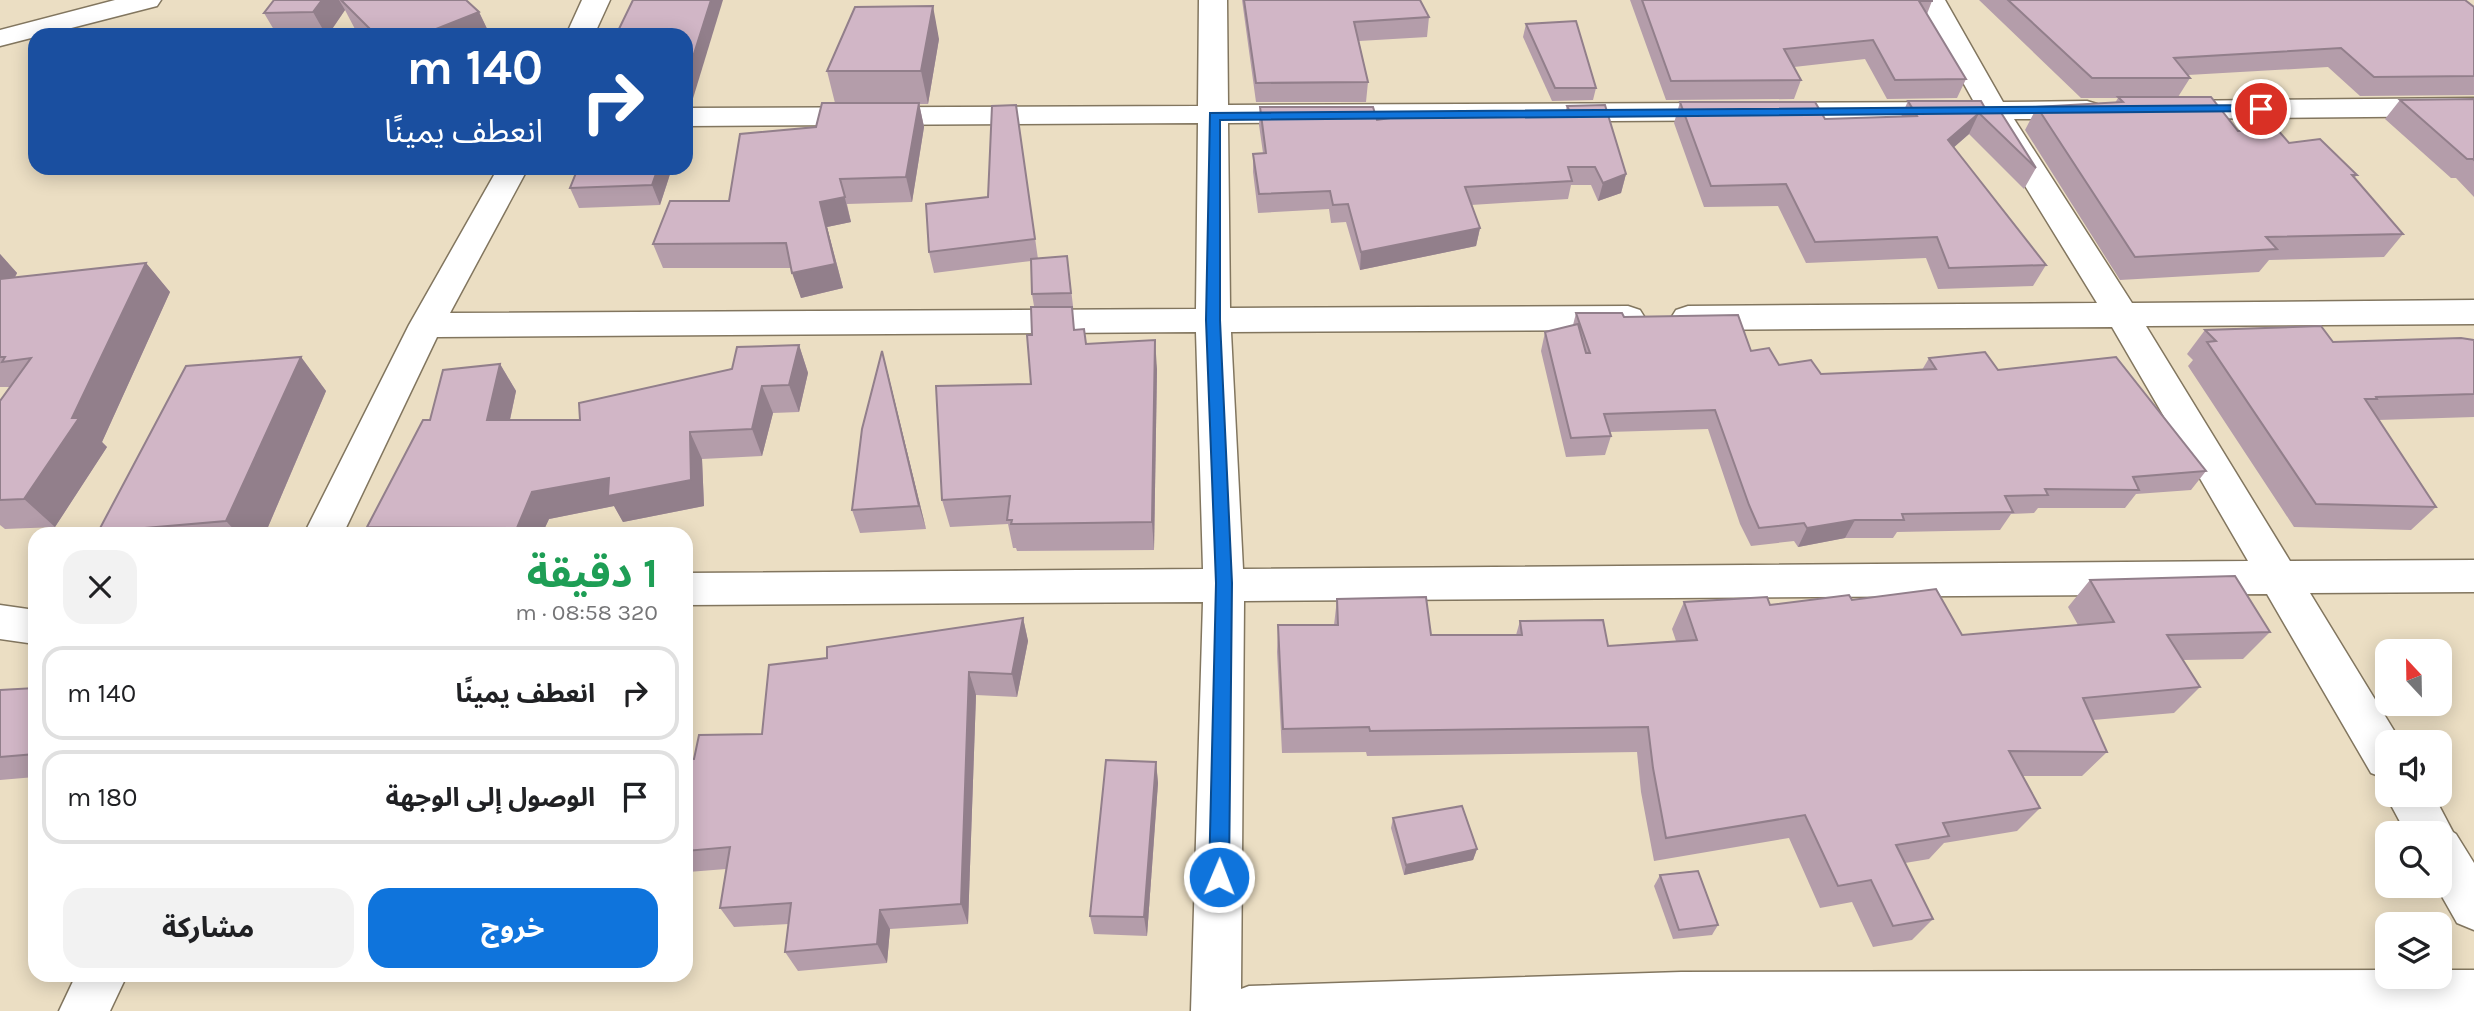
<!DOCTYPE html>
<html lang="ar">
<head>
<meta charset="utf-8">
<style>
	:root { --surface:#fff; --page:#f2f2f2; --text:#202124; --muted:#757577; --line:#e0e0e0; --accent:#0f74dc }
	body { margin:0; font-family:Karla,"Noto Sans Arabic",sans-serif; background:var(--page); color:var(--text); direction:rtl; height:100vh; display:flex; flex-direction:column; font-size:26px; white-space:nowrap }
	* { box-sizing:border-box; margin:0 }
	p { font-size:23px; color:var(--muted) }
	.icon { flex:none; width:38px; height:38px; fill:none; stroke:currentColor; stroke-width:2; stroke-linecap:round; stroke-linejoin:round }
	.map { position:relative; flex:1; overflow:hidden; direction:ltr }
	.drawer { position:absolute; left:28px; top:527px; width:665px; height:455px; display:flex; flex-direction:column; background:var(--surface); border-radius:21px; box-shadow:0 4px 18px #0003; direction:rtl }
	.drawer>* { flex:none }
	.banner { position:absolute; left:28px; top:28px; width:665px; height:147px; border-radius:21px; box-shadow:0 4px 18px #0003; direction:rtl; background:#1a4fa0; color:#fff; overflow:hidden }
	.needle { width:46px; rotate:338deg }
	.buttons { position:absolute; left:2375px; top:639px; display:grid; gap:14px }
	.buttons a { display:grid; place-items:center; width:77px; height:77px; border-radius:14px; background:var(--surface); box-shadow:0 4px 18px #0003; font-size:35px }
	.pin { position:absolute; display:grid; place-items:center; width:60px; height:60px; color:#fff; margin:-30px; border:4px solid #fff; border-radius:50%; box-shadow:0 2px 7px #0007 }
	.me { position:absolute; width:77px; margin:-38px; rotate:1deg; stroke-linejoin:round; filter:drop-shadow(0 0 5px #0008) }
	.turn { display:flex; align-items:center; gap:24px; height:147px; padding:0 35px; font-size:32px }
	.turn .icon { width:91px; height:91px; stroke-width:2.5 }
	.turn b { display:block; font-size:49px; line-height:60px }
	.round { display:grid; place-items:center; flex:none; width:74px; height:74px; border-radius:21px; background:var(--page) }
	.head { display:flex; align-items:center; justify-content:space-between; height:119px; padding:0 35px }
	h1 { font-size:42px; font-weight:700; line-height:52px; color:#1e9e55 }
	.primary-button { display:flex; gap:14px; margin-top:auto; padding:14px 35px }
	.primary-button a { flex:1; height:80px; border-radius:21px; background:var(--accent); color:#fff; font-size:28px; font-weight:700; line-height:80px; text-align:center }
	.primary-button a+a { background:var(--page); color:var(--text) }
	ul { padding:0; list-style:none }
	li { display:flex; align-items:center; gap:21px; height:94px; margin:0 14px 10px; padding:0 21px; border:4px solid var(--line); border-radius:21px }
	li div { flex:1 }
	li b { display:block; font-size:26px }
	li em { font-style:normal }
	.map>svg:first-child { display:block }
	.lines { fill:none; stroke-linecap:round; stroke-linejoin:round }
	.street-casing { stroke:#82765f; stroke-width:3 }
	.street { fill:#fff; fill-rule:evenodd }
	.wall { fill:#b49daa }
	.shaded-wall { fill:#927f8b }
	.building { fill:#d1b6c6; stroke:#927f8b; stroke-width:2 }
	.route { fill:#0f74dc; stroke:#0a4b8f; stroke-width:2 }
</style>
</head>
<body>
<div class="map">
<svg width="2474" height="1011" viewBox="0 0 2474 1011">
	<rect width="100%" height="100%" fill="#ebdec3"/>
	<g class="lines">
		<defs>
			<g id="street">
				<polygon points="115,0 161,0 157,6 44,35 35,35 35,37 0,46 0,30"/>
				<polygon points="582,0 610,0 594,35 566,35"/>
				<path d="M1199,0h28l1,105 746,-3 -57,-102h28l58,102 84,-1 10,3 5,6 -5,6 -10,3h-73l118,184 342,-3v24l-328,2 144,235 184,-1v32l-164,1 91,149h-14v37l-16,-6 -104,-179 -1023,7 -3,388 8,-3 432,-14 706,-2v6h53v-6h34v41h-1283l12,-409 -517,3v-32l517,-4 -7,-237 -759,5 -94,197h-39l105,-209 89,-157h30l-78,145 746,-4 2,-186 -512,3v-18l512,-2zM1984,119l113,184 -409,3 -12,4 -5,8 5,8 12,4 424,-3 136,234 -1005,8 -12,-237 397,-2 12,-4 5,-8 -5,-8 -12,-4 -398,2 -2,-185z"/>
				<polygon points="2474,98 2474,116 2169,119 2159,116 2154,110 2159,104 2169,101"/>
				<polygon points="0,605 35,610 35,644 0,639"/>
				<polygon points="2387,791 2387,794 2433,794 2453,832 2456,834 2474,863 2474,930 2457,923 2436,886 2440,886 2440,833 2406,833 2385,794"/>
				<polygon points="76,975 127,975 110,1011 59,1011"/>
			</g>
		</defs>
		<use href="#street" class="street-casing"/>
		<use href="#street" class="street"/>
	</g>
	<g class="wall">
		<polygon points="274,0 466,0 479,12 490,35 361,35 356,31 345,10 328,35 277,35 264,13"/>
		<polygon points="1242,0 1420,0 1429,17 1427,37 1359,41 1368,82 1366,102 1256,102"/>
		<polygon points="1630,0 1932,0 1932,1 1927,14 1966,79 1957,98 1887,99 1865,59 1794,67 1801,80 1794,99 1666,100"/>
		<polygon points="1979,0 2465,0 2474,7 2474,95 2360,96 2328,67 2188,75 2190,78 2178,97 2238,131 2289,143 2357,175 2354,178 2403,234 2384,257 2269,260 2259,272 2120,280 2025,130 2037,107 2115,103 2118,98 2081,98"/>
		<polygon points="1526,24 1596,88 1593,100 1552,101 1523,37"/>
		<polygon points="939,39 928,104 919,104 924,127 912,202 847,204 851,222 827,227 843,288 801,298 791,268 663,268 653,244 729,201 816,127 835,103 827,71"/>
		<polygon points="2474,99 2474,197 2456,178 2451,178 2385,119 2400,100"/>
		<polygon points="1908,101 1983,112 2036,168 2024,189 1969,134 1953,148 2046,265 2033,286 1938,289 1926,258 1806,263 1778,206 1704,207 1674,123 1680,102 1825,119 1901,117"/>
		<polygon points="1016,105 1038,259 1067,256 1073,306 1034,306 1032,294 1031,261 934,273 929,252 988,197"/>
		<polygon points="1567,106 1626,174 1621,193 1598,201 1591,185 1571,185 1568,199 1471,205 1480,228 1476,246 1360,270 1346,222 1331,223 1329,209 1258,213 1253,172 1253,154 1263,153 1259,125 1260,107 1377,120 1565,114"/>
		<polygon points="578,168 672,168 660,205 579,208 570,188"/>
		<polygon points="0,254 17,273 15,278 146,263 170,292 102,442 107,447 55,527 5,529 0,525 0,401 10,387 0,387"/>
		<polygon points="1576,313 1624,317 1751,351 1779,365 1821,374 1922,370 1929,358 1998,370 2206,471 2191,490 2136,494 2125,508 2038,508 2034,513 2011,514 2000,530 1897,532 1893,538 1845,538 1798,547 1794,541 1751,546 1740,524 1708,429 1609,432 1611,436 1605,455 1566,457 1541,351 1545,332 1573,325"/>
		<polygon points="1075,330 1086,344 1157,369 1154,550 1017,551 1016,548 1013,548 1008,524 950,527 942,500 1031,384"/>
		<polygon points="2205,330 2333,342 2474,340 2474,417 2378,420 2436,507 2411,530 2294,527 2188,366 2193,360 2187,354"/>
		<polygon points="799,345 808,373 799,412 773,413 762,456 702,459 704,506 623,522 614,506 549,519 542,534 372,534 367,527 430,420 500,364 516,391 510,420 580,420"/>
		<polygon points="301,357 326,391 265,534 100,534 98,532"/>
		<polygon points="888,374 926,529 860,533 852,510"/>
		<polygon points="2090,580 2270,632 2243,659 2183,660 2200,687 2174,713 2093,720 2107,752 2082,776 2022,776 2040,808 2017,831 1944,843 1929,859 1905,863 1933,919 1912,940 1873,947 1852,902 1820,908 1789,838 1654,861 1641,792 1637,752 1367,756 1366,752 1282,753 1277,652 1278,625 1334,625 1337,599 1431,635 1516,635 1520,621 1608,646 1676,641 1672,629 1684,602 1770,605 1852,600 1962,635 2078,625 2068,607"/>
		<polygon points="1023,618 1028,641 1017,697 976,695 968,924 890,929 887,963 798,971 785,952 789,924 734,927 720,908 726,869 688,872 686,870 686,759 694,759 762,734 827,658"/>
		<polygon points="35,688 35,777 0,780 0,690"/>
		<polygon points="1156,762 1158,783 1147,936 1094,934 1090,916"/>
		<polygon points="1393,818 1477,849 1473,860 1404,875 1391,828"/>
		<polygon points="1660,875 1718,925 1712,935 1673,939 1654,886"/>
	</g>
	<g class="shaded-wall">
		<polygon points="322,0 339,0 345,10 328,35 326,35 313,12"/>
		<polygon points="711,0 723,0 691,105 686,107 686,79"/>
		<polygon points="933,6 939,39 928,104 921,71"/>
		<polygon points="479,12 490,35 421,35"/>
		<polygon points="919,103 924,127 912,202 906,177"/>
		<polygon points="1979,113 1969,134 1937,162 1948,140"/>
		<polygon points="658,168 672,168 660,205 652,185"/>
		<polygon points="1626,174 1621,193 1598,201 1603,183"/>
		<polygon points="840,179 851,222 827,227 843,288 801,298 792,273 820,202"/>
		<polygon points="1480,228 1476,246 1360,270 1361,252"/>
		<polygon points="0,254 17,273 0,302"/>
		<polygon points="146,263 170,292 102,442 107,447 55,527 24,499 72,418"/>
		<polygon points="1155,340 1157,369 1154,550 1152,522"/>
		<polygon points="799,345 808,373 799,412 789,385"/>
		<polygon points="882,351 888,374 926,529 919,506"/>
		<polygon points="301,357 326,391 265,534 238,534 226,521"/>
		<polygon points="500,364 516,391 504,447 487,420"/>
		<polygon points="762,386 773,413 762,456 752,429"/>
		<polygon points="690,432 702,459 704,506 623,522 614,506 549,519 542,534 520,534 517,528 532,492 609,478"/>
		<polygon points="1855,520 1845,538 1798,547 1807,528"/>
		<polygon points="1023,618 1028,641 1017,697 1012,674"/>
		<polygon points="969,672 976,695 968,924 961,904"/>
		<polygon points="1156,762 1158,783 1147,936 1144,917"/>
		<polygon points="1477,849 1473,860 1404,875 1406,865"/>
		<polygon points="880,910 890,929 887,963 877,944"/>
	</g>
	<g class="building">
		<polygon points="274,0 322,0 313,12 264,13"/>
		<polygon points="341,0 466,0 479,12 421,35 376,35"/>
		<polygon points="633,0 711,0 686,79 686,35 616,35"/>
		<polygon points="1244,0 1420,0 1429,17 1354,22 1368,82 1256,83"/>
		<polygon points="1642,0 1932,0 1932,1 1919,1 1966,79 1895,80 1873,40 1784,49 1801,80 1671,81"/>
		<polygon points="2008,0 2465,0 2474,7 2474,76 2374,77 2341,48 2174,58 2190,78 2092,78"/>
		<polygon points="933,6 921,71 827,71 855,7"/>
		<polygon points="1576,21 1596,88 1555,88 1526,24"/>
		<polygon points="2118,97 2211,97 2238,131 2277,129 2289,143 2320,139 2357,175 2352,175 2403,234 2266,237 2277,249 2135,257 2037,107 2123,102"/>
		<polygon points="2474,99 2474,160 2473,159 2467,159 2400,100"/>
		<polygon points="1908,101 1981,101 1985,108 1980,113 2000,111 2036,168 1979,113 1948,140 2046,265 1949,268 1937,237 1815,242 1786,184 1711,186 1680,102 1815,102 1825,119 1917,116"/>
		<polygon points="822,103 919,103 906,177 840,179 845,197 820,202 835,264 792,273 786,243 653,244 670,201 729,201 740,134 816,127"/>
		<polygon points="1016,105 1035,239 929,252 926,204 988,197 992,106"/>
		<polygon points="1605,105 1626,174 1603,183 1595,167 1568,167 1572,181 1465,187 1480,228 1361,252 1348,204 1333,205 1330,191 1259,194 1253,154 1266,153 1260,107 1373,107 1377,120 1412,115 1571,114 1567,106"/>
		<polygon points="578,168 658,168 652,185 570,188"/>
		<polygon points="1067,256 1071,293 1032,294 1031,259"/>
		<polygon points="146,263 72,418 79,418 24,499 0,500 0,401 31,358 2,362 5,357 0,357 0,279"/>
		<polygon points="1031,307 1072,307 1074,330 1084,329 1086,344 1155,340 1152,522 1011,524 1012,520 1007,520 1010,496 942,500 936,386 1031,384 1027,335 1032,335"/>
		<polygon points="1576,313 1622,313 1624,317 1738,315 1751,351 1769,348 1779,365 1811,360 1821,374 1936,369 1929,358 1985,352 1998,370 2116,357 2206,471 2133,477 2139,490 2045,489 2048,495 2005,496 2013,512 1902,514 1904,520 1855,520 1807,528 1804,523 1759,528 1749,505 1715,410 1604,414 1611,436 1571,438 1545,332 1578,324 1586,353 1590,353"/>
		<polygon points="2321,326 2333,342 2461,338 2474,340 2474,394 2376,397 2377,399 2365,399 2436,507 2316,504 2207,342 2216,341 2205,330"/>
		<polygon points="799,345 789,385 762,386 752,429 690,432 691,480 608,496 609,478 532,492 517,528 367,527 423,420 430,420 443,370 500,364 487,420 580,420 579,403 732,369 737,347"/>
		<polygon points="882,351 919,506 852,510 862,429"/>
		<polygon points="301,357 226,521 98,532 186,366"/>
		<polygon points="2235,576 2270,632 2167,635 2200,687 2083,698 2107,752 2009,751 2040,808 1943,823 1949,836 1896,845 1933,919 1893,926 1871,880 1838,886 1805,815 1666,838 1653,768 1648,727 1370,731 1369,727 1283,729 1278,625 1338,625 1337,599 1426,597 1431,635 1522,635 1520,621 1603,620 1608,646 1697,640 1684,602 1767,597 1770,605 1849,595 1852,600 1936,589 1962,635 2114,622 2090,580"/>
		<polygon points="1023,618 1012,674 969,672 961,904 880,910 877,944 785,952 791,903 720,908 730,847 686,851 686,759 694,759 699,735 762,734 769,665 827,658 827,647"/>
		<polygon points="35,688 35,754 0,757 0,690"/>
		<polygon points="1106,760 1156,762 1144,917 1090,916"/>
		<polygon points="1462,806 1477,849 1406,865 1393,818"/>
		<polygon points="1698,871 1718,925 1679,930 1660,875"/>
	</g>
	<polygon class="route" points="2261,105 2265,106 2265,111 1220,120 1220,320 1232,583 1229,877 1226,884 1219,887 1212,884 1209,877 1216,583 1206,320 1210,113"/>
</svg>
<div class="buttons">
<a><svg class="needle" viewBox="-14 -14 28 28"><path d="M0-13l5 13h-10z" fill="#e53935"/><path d="M0 13l5-13h-10z" fill="#757577"/></svg></a>
<a><svg class="icon" aria-label="sound" viewBox="0 0 24 24"><path d="M4 9h4l5-4v14l-5-4H4zM17 9q2 3 0 6"/></svg></a>
<a><svg class="icon" aria-label="search" viewBox="0 0 24 24"><circle cx="10" cy="10" r="6"/><path d="M15 15l6 6"/></svg></a>
<a><svg class="icon" aria-label="layers" viewBox="0 0 24 24"><path d="M12 4l9 5-9 5-9-5zM3 14l9 5 9-5"/></svg></a>
</div>
<div class="pin" style="left:2261px;top:109px;background:#d93025"><svg class="icon" aria-label="arrive" viewBox="0 0 24 24"><path d="M6 21V4h12l-3 4 3 4H6"/></svg></div>
<svg class="me" style="left:1219px;top:877px" viewBox="-20 -20 40 40"><circle r="17" fill="#0f74dc" stroke="#fff" stroke-width="3"/><path d="M0-11L8 9 0 5-8 9z" fill="#fff"/></svg>
<div class="banner">
<div class="turn"><svg class="icon" aria-label="right" viewBox="0 0 24 24"><path d="M7 20v-9h11M14 6l5 5-5 5"/></svg><div><b>140 m</b>انعطف يمينًا</div></div>
</div>
<section class="drawer">
<div class="head"><div><h1>1 دقيقة</h1><p>320 m · 08:58</p></div><a class="round"><svg class="icon" aria-label="close" viewBox="0 0 24 24"><path d="M6 6l12 12M18 6L6 18"/></svg></a></div>
<ul>
<li><svg class="icon" aria-label="right" viewBox="0 0 24 24"><path d="M7 20v-9h11M14 6l5 5-5 5"/></svg><div><b>انعطف يمينًا</b></div><em>140 m</em></li>
<li><svg class="icon" aria-label="arrive" viewBox="0 0 24 24"><path d="M6 21V4h12l-3 4 3 4H6"/></svg><div><b>الوصول إلى الوجهة</b></div><em>180 m</em></li>
</ul>
<div class="primary-button"><a>خروج</a><a>مشاركة</a></div>
</section>
</div>
</body>
</html>
